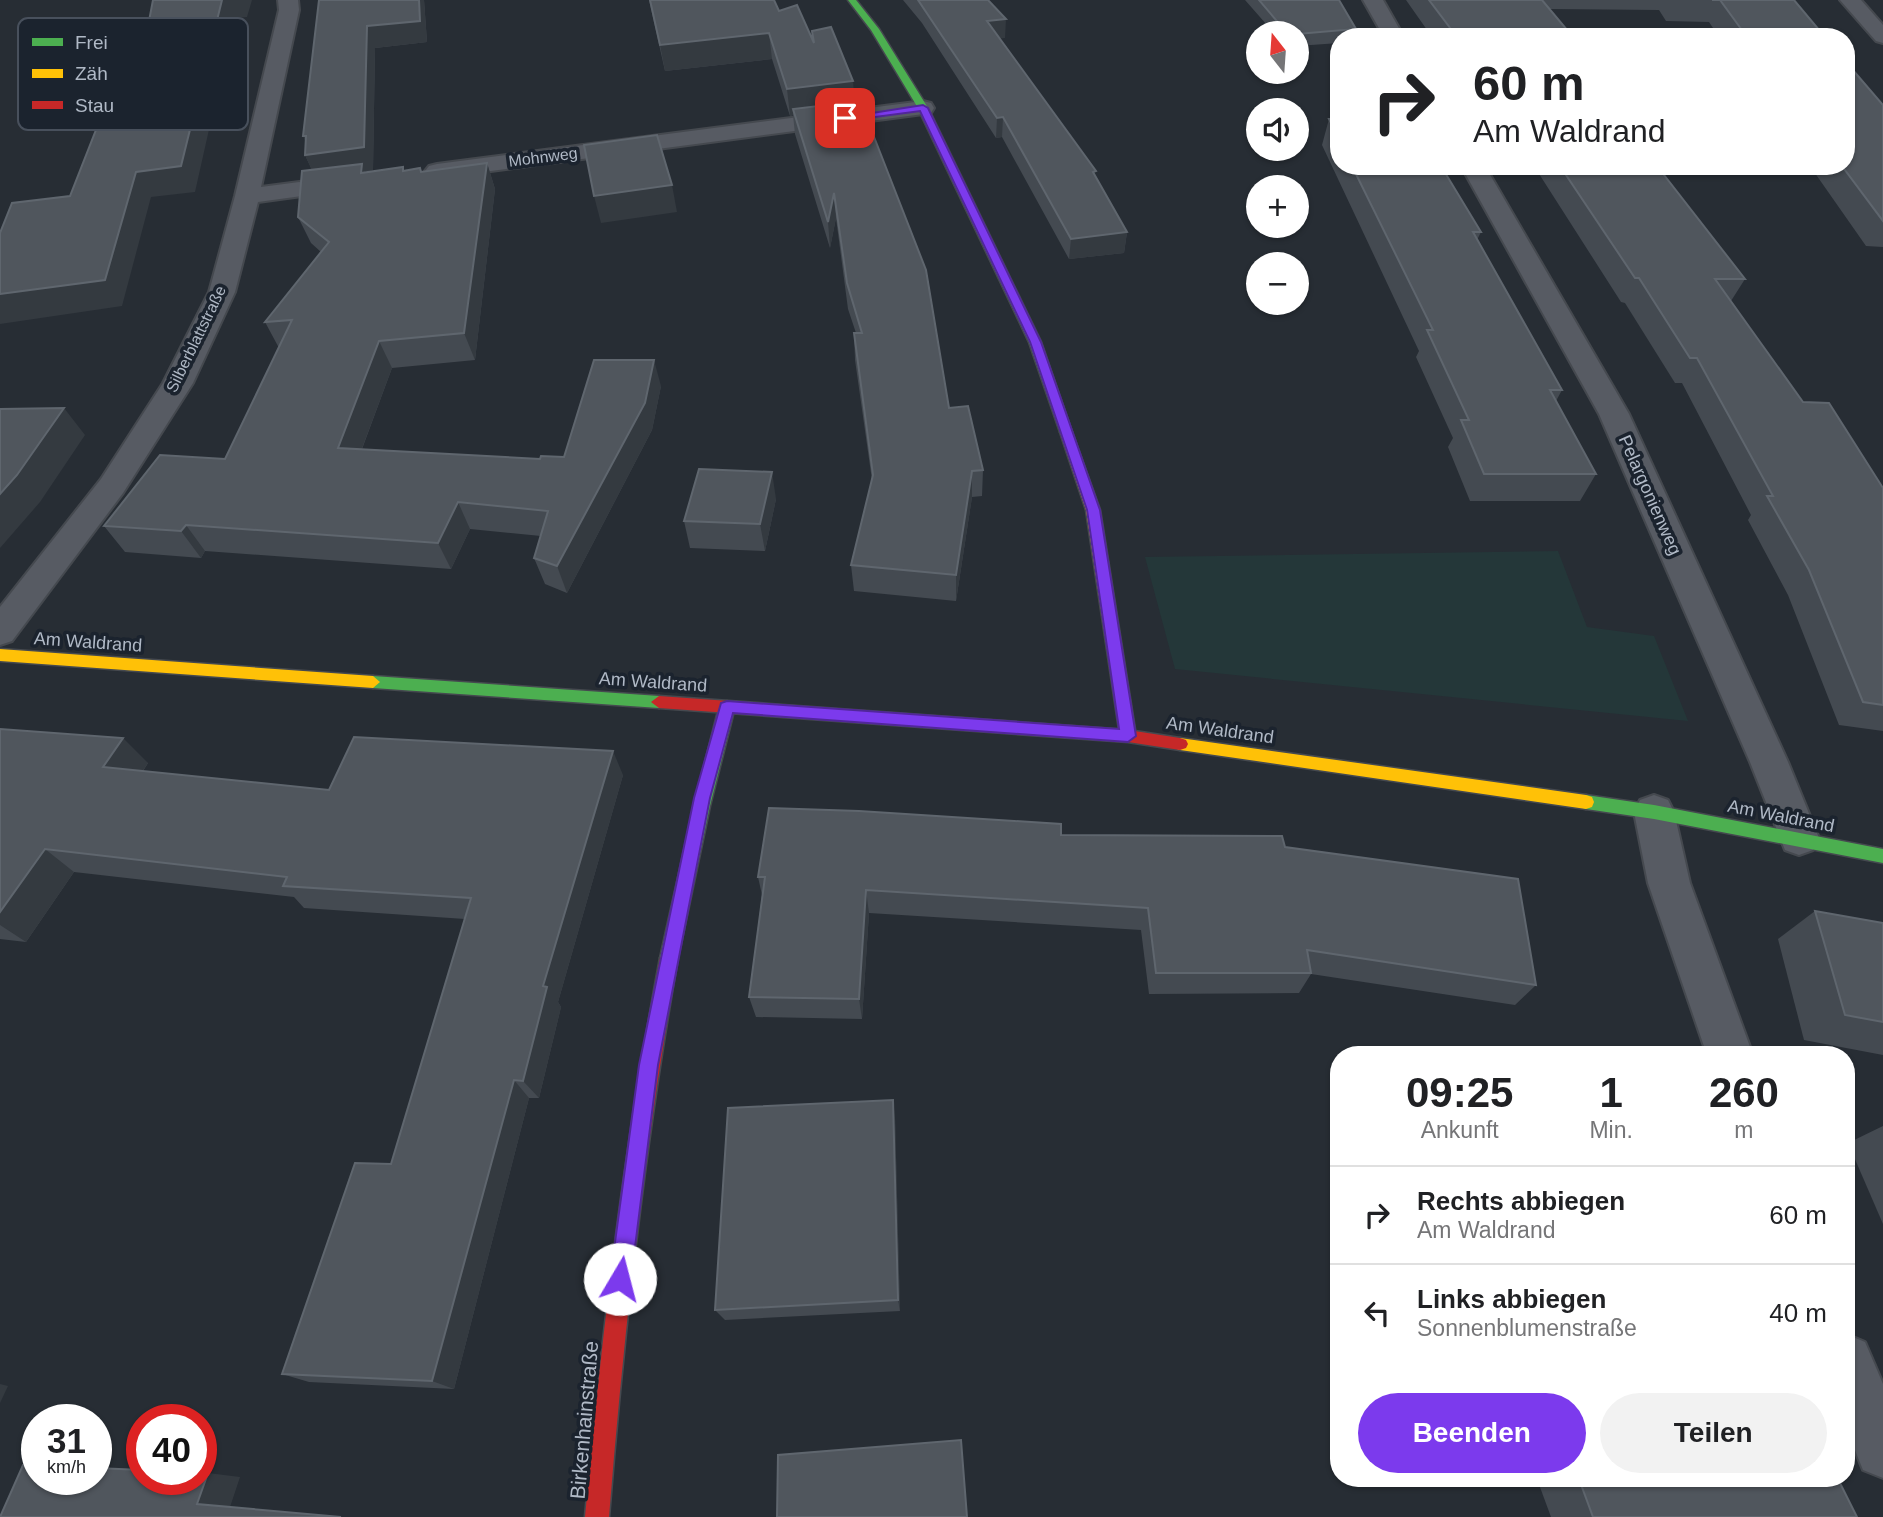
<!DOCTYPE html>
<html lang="de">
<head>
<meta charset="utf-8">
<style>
	:root { --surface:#fff; --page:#f2f2f2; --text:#202124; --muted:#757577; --line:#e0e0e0; --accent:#7c3aed }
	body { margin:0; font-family:Helvetica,sans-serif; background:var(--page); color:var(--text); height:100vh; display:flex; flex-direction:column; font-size:26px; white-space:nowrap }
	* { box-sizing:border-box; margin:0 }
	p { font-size:23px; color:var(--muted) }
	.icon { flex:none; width:38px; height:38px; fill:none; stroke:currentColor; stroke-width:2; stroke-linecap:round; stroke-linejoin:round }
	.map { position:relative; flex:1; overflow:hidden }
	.drawer { position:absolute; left:1330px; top:1046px; width:525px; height:441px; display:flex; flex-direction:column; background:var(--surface); border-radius:28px; box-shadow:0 2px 5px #0004 }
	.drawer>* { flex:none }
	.top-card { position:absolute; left:1330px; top:28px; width:525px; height:147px; border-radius:28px; box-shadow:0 2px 5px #0004; background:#fff; color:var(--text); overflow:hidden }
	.needle { width:46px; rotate:343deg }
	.tools { position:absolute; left:1246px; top:21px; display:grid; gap:14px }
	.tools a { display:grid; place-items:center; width:63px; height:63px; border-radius:50%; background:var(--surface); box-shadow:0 2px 5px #0004; font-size:35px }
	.speed { position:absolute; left:21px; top:1404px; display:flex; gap:14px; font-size:35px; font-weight:700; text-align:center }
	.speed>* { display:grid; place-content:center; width:91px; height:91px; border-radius:50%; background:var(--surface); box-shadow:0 2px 5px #0004; line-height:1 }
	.speed small { font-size:18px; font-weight:400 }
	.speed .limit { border:10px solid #d22; background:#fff; color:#111 }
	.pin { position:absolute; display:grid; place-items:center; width:60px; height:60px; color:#fff; margin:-30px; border-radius:14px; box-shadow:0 4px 10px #0006 }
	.me { position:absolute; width:77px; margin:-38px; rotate:8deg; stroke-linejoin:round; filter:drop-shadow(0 0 5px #0008) }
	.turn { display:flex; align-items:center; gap:24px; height:147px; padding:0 28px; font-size:32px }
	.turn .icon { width:91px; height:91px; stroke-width:2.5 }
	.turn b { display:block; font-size:49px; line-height:60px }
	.eta { display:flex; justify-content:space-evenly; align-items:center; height:119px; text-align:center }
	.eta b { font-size:42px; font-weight:600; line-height:49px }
	.cta { display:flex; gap:14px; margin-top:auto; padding:14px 28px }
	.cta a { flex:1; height:80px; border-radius:42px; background:var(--accent); color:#fff; font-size:28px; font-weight:600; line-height:80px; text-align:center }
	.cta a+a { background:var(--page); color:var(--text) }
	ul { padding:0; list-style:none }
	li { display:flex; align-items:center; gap:21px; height:98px; padding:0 28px; border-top:2px solid var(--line) }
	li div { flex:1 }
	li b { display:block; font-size:26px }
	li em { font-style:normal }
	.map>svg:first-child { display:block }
	.green { fill:#243739 }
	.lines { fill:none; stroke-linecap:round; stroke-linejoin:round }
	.street-casing { stroke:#45494f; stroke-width:4 }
	.fast-casing { stroke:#45494f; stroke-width:3 }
	.slow-casing { stroke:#45494f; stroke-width:3 }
	.jam-casing { stroke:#45494f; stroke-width:3 }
	.street { fill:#575b63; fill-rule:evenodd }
	.fast { fill:#4caf50; fill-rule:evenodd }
	.slow { fill:#ffc107; fill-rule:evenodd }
	.jam { fill:#c62828; fill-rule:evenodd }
	.wall { fill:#444a51 }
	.shaded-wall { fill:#343a40 }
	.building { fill:#50565d; stroke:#5f666e; stroke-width:2 }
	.route { fill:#7c3aed; stroke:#51269a; stroke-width:2 }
	.labels { text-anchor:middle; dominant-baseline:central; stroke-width:7; stroke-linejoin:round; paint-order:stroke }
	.far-street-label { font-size:16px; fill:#b0b9c6; stroke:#1b232e }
	.street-label { font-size:18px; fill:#b0b9c6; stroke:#1b232e }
	.near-street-label { font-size:21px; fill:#b0b9c6; stroke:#1b232e }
	.key { fill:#1b232e; stroke:#48505c; stroke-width:2 }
	.key-label { font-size:19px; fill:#b0b9c6 }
</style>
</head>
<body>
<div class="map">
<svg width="1883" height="1517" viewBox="0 0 1883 1517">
	<rect width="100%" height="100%" fill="#272d34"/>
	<polygon class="green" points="1558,551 1587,627 1654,636 1688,721 1175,669 1145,557"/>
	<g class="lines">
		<defs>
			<g id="street">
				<polygon points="278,0 298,0 299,10 261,187 353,175 361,177 365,182 361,187 353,189 258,202 235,292 193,383 123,493 12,641 0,645 0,607 101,479 163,383 209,292 235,196 279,10"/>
				<polygon points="1363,0 1383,0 1404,37 1384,37"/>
				<polygon points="1840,0 1861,0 1883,25 1883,43 1876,41"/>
				<polygon points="923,101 931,103 934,108 931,113 437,178 429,176 425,171 429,166 437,164"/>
				<polygon points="1461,166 1485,166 1629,414 1788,762 1819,838 1813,850 1799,855 1785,850 1750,762 1599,414"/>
				<polygon points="1654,795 1668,800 1674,812 1690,883 1753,1055 1707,1055 1648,883 1634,812 1640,800"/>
				<polygon points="1846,1334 1865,1342 1883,1384 1883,1478 1863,1470 1846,1428"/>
			</g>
			<g id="fast">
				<polygon points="848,0 856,0 879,29 928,108 1041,342 1072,432 1070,435 1066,436 1060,432 1029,342 918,108 871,30"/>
				<polygon points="373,676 659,696 667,702 659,708 373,688 366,682"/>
				<polygon points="727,701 735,707 710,806 678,958 675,964 669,966 663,964 660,958 694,806 719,707"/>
				<polygon points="1586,795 1654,805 1883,849 1883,863 1654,819 1586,809 1580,807 1578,802 1580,797"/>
			</g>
			<g id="slow">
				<polygon points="1066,428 1072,432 1100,510 1136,736 1133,740 1123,740 1120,736 1086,510 1060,432"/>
				<polygon points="0,649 373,676 380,682 373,688 0,661"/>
				<polygon points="1180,738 1586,795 1592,797 1594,802 1592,807 1586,809 1180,750 1174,748 1172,744 1174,740"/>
			</g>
			<g id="jam">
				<polygon points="659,696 1128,730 1180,738 1186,740 1188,744 1186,748 1180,750 1128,742 659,708 651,702"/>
				<path d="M669,950l6,2 3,6c-33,185 -54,371 -69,559h-24c17,-188 40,-374 75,-559l3,-6z"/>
			</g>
		</defs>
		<use href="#street" class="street-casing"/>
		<use href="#fast" class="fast-casing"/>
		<use href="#slow" class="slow-casing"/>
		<use href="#jam" class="jam-casing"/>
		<use href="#street" class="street"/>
		<use href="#fast" class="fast"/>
		<use href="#slow" class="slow"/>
		<use href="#jam" class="jam"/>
	</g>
	<g class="wall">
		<polygon points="319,0 424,0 427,42 375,48 373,170 365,171 365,173 403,167 404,170 422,172 487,163 495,189 475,360 392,368 362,449 540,459 564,457 661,386 652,430 567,593 545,584 534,558 541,536 470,529 451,569 205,551 201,558 125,552 104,526 225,459 279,348 265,322 321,252 311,243 298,217 312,170 305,155"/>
		<polygon points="649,0 774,0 779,11 813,41 854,101 949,408 983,470 982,496 972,497 956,601 854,591 851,565 872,480 855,360 854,333 856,333 848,309 836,218 830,248 795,134 793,115 790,116 772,59 665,71"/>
		<polygon points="903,0 988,0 1005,38 999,38 1095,176 1127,232 1124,253 1069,259 1002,137 996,138 922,23"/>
		<polygon points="1245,0 1339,0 1356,29 1354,37 1339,37 1339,43 1297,46 1297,33 1274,33"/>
		<polygon points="1406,0 1794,0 1825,37 1719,37 1709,22 1666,21 1659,10 1549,9 1573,37 1432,37"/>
		<polygon points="1883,105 1883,247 1866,246 1810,166 1846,166"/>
		<polygon points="1329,119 1339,119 1339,166 1441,166 1481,232 1477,240 1562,390 1556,401 1596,474 1580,501 1470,501 1448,447 1453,438 1416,357 1419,351 1322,145"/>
		<polygon points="1534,166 1657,166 1745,279 1731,301 1803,402 1883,488 1883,731 1839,725 1788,595 1748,520 1751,515 1682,383 1675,383 1625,303 1621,302"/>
		<polygon points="776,499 765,551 690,548 684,521"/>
		<polygon points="0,729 148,763 143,771 329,790 623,775 558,1002 561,1007 539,1098 529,1098 454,1389 309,1382 282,1374 391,1164 465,919 304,908 294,897 74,872 26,942 0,939"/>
		<polygon points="1061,835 1285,847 1536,985 1515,1005 1311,974 1299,993 1149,994 1141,930 869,913 862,1019 756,1017 749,997 762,895 758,877"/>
		<polygon points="1815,911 1883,923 1883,1055 1804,1040 1778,939"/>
		<polygon points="895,1117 900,1311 725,1320 715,1310"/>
		<polygon points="1883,1126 1883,1224 1848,1143"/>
		<polygon points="1537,1479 1838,1479 1857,1517 1551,1517"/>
	</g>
	<g class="shaded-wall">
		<polygon points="222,0 252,0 247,17 234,18 195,192 151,197 122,306 0,324 0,294 136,172"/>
		<polygon points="419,0 424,0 427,42 375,48 373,170 365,171 372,190 315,177 305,155 311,154 303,136 367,26"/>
		<polygon points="1006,19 1005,38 986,40 987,21"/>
		<polygon points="769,33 772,59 665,71 660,45"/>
		<polygon points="853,81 855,107 793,109 793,115 790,116 787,89"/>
		<polygon points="1003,117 1002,137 996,138 997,118"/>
		<polygon points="487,163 495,189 475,360 464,333"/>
		<polygon points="672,185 677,212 601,223 594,196"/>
		<polygon points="834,193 836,218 830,248 828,222"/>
		<polygon points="1127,232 1124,253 1069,259 1071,239"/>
		<polygon points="379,341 392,368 352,475 338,448"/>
		<polygon points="654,360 661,386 652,430 567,593 557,566"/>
		<polygon points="64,408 85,435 40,502 0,548 0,494"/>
		<polygon points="972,471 972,497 956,601 956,575"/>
		<polygon points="772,472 776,499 765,551 760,524"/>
		<polygon points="458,502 470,529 451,569 438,543"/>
		<polygon points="186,525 205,551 201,558 181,531"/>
		<polygon points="123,738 148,763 129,791 103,767"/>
		<polygon points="613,751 623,775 558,1002 561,1007 539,1098 523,1081 543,986"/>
		<polygon points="45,849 74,872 26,942 0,925 0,912"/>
		<polygon points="866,890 869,913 862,1019 859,999"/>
		<polygon points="514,1080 529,1098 454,1389 432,1381"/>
		<polygon points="893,1100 895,1117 900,1311 898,1300"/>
		<polygon points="0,1384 8,1386 0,1403"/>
		<polygon points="208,1473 240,1477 230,1507 197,1504"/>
	</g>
	<g class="building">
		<polygon points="153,0 222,0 181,166 136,172 105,280 0,294 0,233 12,203 70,196 138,23 149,21"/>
		<polygon points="319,0 419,0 420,21 367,26 364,147 305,155 306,136 303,136"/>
		<polygon points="650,0 774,0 779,11 797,5 814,43 812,31 831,27 853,81 787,89 769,33 660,45"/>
		<polygon points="918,0 988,0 1006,19 987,21 1096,171 1093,172 1127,232 1071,239 1003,117 997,118"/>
		<polygon points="1259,0 1339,0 1356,29 1297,34 1287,33"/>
		<polygon points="1429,0 1542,0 1573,37 1457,37"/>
		<polygon points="1712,0 1794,0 1825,37 1747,37 1720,0"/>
		<polygon points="1846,62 1883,105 1883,221 1842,166 1846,166"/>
		<polygon points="860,101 926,270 949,408 968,406 983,470 972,471 956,575 851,565 873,475 854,333 862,333 847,283 834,193 828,222 793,109"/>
		<polygon points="1329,119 1339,119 1339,139"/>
		<polygon points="657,135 672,185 594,196 584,145"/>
		<polygon points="487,163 464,333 379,341 338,448 540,459 541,456 564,457 594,360 654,360 645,403 557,566 534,558 548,511 458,502 438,543 186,525 181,531 104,526 160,455 225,459 292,320 265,322 329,242 298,217 302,171 362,164 361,173 403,167 403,171 420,168 421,172"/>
		<polygon points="1352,166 1441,166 1481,232 1473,232 1562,390 1550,390 1596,474 1484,474 1461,420 1469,420 1427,330 1433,330"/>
		<polygon points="1560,166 1657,166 1745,279 1715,279 1803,402 1829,403 1883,488 1883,705 1863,702 1809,570 1767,496 1773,496 1697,358 1690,358 1639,278 1635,278"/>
		<polygon points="64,408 17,475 0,494 0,409"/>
		<polygon points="699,469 772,472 760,524 684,521"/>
		<polygon points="0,729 123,738 103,767 329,790 354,737 613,751 543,986 547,987 523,1081 514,1080 432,1381 282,1374 355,1163 391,1164 471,898 283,886 287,877 45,849 0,912"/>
		<polygon points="769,808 859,811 1061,824 1061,835 1282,836 1285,847 1518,879 1536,985 1307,950 1311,973 1156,973 1148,908 866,890 859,999 749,997 765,877 758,877"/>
		<polygon points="1815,911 1883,923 1883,1022 1845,1015"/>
		<polygon points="893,1100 898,1300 715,1310 728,1108"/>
		<polygon points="961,1440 967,1517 777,1517 778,1455"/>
		<polygon points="23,1465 37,1466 37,1479 96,1479 96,1468 142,1470 142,1479 201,1479 201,1473 208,1473 197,1504 341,1517 0,1517"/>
		<polygon points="1579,1479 1838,1479 1857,1517 1593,1517"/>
	</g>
	<polygon class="route" points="923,105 928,108 1041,342 1100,510 1136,736 1128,742 733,713 710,798 658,1065 631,1279 628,1286 620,1289 613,1286 610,1279 639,1065 694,798 721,703 727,701 1119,729 1087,510 1030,342 920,111 845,121 840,118"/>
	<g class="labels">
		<g class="far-street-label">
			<text transform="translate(543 157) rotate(-7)">Mohnweg</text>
			<text transform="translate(196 339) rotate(-64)">Silberblattstraße</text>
		</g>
		<g class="street-label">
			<text transform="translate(1650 495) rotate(66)">Pelargonienweg</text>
			<text transform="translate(88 642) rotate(4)">Am Waldrand</text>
			<text transform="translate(653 682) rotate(4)">Am Waldrand</text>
			<text transform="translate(1220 730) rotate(8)">Am Waldrand</text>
			<text transform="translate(1781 816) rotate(11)">Am Waldrand</text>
		</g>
		<g class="near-street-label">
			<text transform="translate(584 1420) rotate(-85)">Birkenhainstraße</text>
		</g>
	</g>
	<rect x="18" y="18" width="230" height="112" rx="10" class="key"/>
	<rect x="32" y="38" width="31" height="8" fill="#4caf50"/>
	<rect x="32" y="69" width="31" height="9" fill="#ffc107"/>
	<rect x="32" y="101" width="31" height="8" fill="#c62828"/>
	<g class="key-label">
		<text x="75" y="49">Frei</text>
		<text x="75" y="80">Zäh</text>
		<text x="75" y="112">Stau</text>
	</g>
</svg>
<div class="tools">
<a><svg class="needle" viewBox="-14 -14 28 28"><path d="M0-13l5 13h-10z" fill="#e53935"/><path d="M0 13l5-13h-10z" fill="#757577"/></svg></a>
<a><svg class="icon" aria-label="sound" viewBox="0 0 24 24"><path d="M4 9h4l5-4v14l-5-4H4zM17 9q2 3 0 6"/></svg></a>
<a>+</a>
<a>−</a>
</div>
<div class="speed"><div>31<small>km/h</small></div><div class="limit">40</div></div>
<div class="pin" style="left:845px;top:118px;background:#d93025"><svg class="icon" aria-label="arrive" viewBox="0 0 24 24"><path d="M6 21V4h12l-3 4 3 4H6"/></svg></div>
<svg class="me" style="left:620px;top:1279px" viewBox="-20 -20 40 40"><circle r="19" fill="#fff"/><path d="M0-13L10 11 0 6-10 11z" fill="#7c3aed"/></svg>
<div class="top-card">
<div class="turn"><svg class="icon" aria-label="right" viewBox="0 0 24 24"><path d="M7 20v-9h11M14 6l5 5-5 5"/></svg><div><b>60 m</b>Am Waldrand</div></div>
</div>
<section class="drawer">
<div class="eta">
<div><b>09:25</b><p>Ankunft</p></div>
<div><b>1</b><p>Min.</p></div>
<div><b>260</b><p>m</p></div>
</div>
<ul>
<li><svg class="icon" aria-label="right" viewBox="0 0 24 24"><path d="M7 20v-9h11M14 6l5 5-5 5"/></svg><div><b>Rechts abbiegen</b><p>Am Waldrand</p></div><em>60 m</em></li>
<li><svg class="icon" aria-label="left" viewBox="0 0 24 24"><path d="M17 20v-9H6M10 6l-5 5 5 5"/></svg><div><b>Links abbiegen</b><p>Sonnenblumenstraße</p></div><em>40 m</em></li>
</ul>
<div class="cta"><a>Beenden</a><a>Teilen</a></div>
</section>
</div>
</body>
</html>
